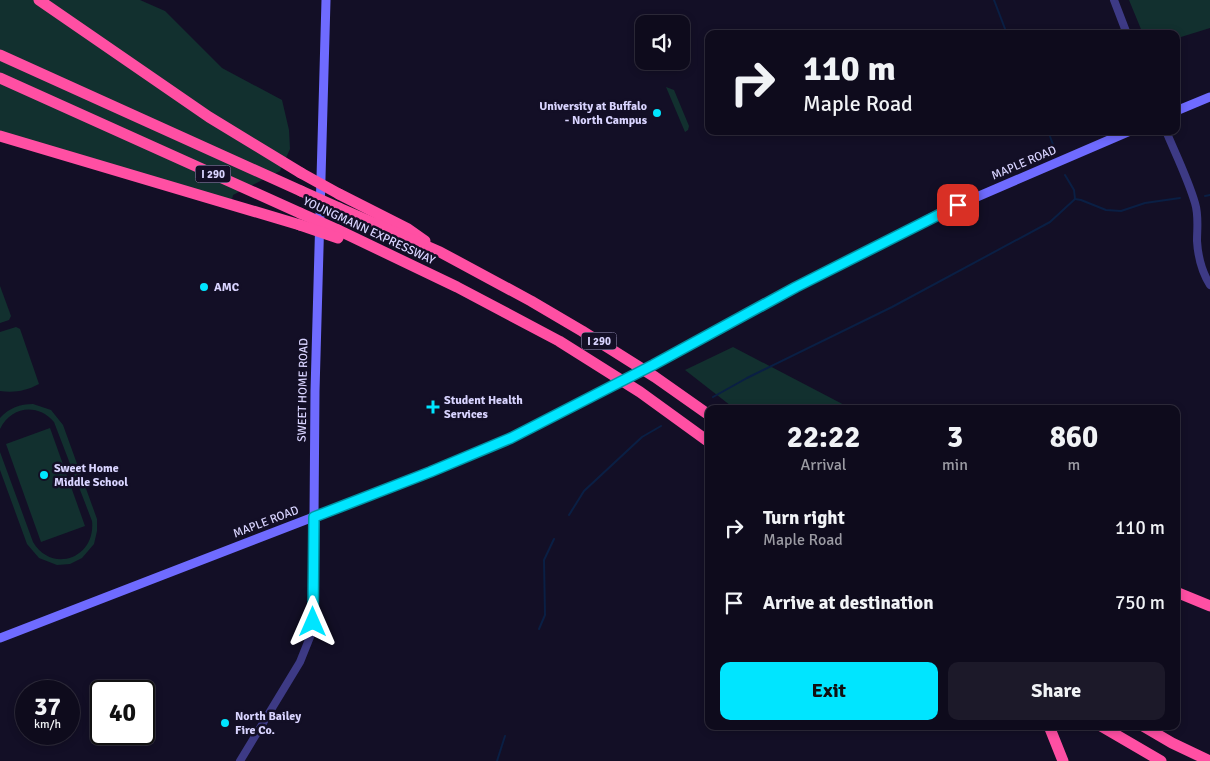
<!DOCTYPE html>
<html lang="en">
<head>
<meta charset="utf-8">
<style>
	:root { --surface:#0e0b1c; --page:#1c1929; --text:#f1f3f6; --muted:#9b9ba3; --line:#2e2b3b; --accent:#00e5ff }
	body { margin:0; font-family:Signika,sans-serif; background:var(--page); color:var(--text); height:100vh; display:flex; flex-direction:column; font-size:19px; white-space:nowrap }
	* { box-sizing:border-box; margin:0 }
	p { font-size:16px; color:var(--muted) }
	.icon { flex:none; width:28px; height:28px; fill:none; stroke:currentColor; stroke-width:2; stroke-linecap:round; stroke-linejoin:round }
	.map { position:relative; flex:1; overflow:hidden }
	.side { position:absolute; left:705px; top:405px; width:475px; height:325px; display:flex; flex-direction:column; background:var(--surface); border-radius:10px; box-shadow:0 2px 8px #0003,0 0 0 1px var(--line) }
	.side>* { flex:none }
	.top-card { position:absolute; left:705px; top:30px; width:475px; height:105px; border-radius:10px; box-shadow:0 2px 8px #0003,0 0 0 1px var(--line); background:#0e0b1c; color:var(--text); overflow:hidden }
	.buttons { position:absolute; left:635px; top:15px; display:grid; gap:10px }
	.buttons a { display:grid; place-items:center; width:55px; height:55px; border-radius:10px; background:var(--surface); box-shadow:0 2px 8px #0003,0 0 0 1px var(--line); font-size:25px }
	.speed { position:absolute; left:15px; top:680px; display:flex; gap:10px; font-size:25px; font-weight:700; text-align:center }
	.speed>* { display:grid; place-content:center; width:65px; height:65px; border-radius:50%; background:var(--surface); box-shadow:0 2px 8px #0003,0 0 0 1px var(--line); line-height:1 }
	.speed small { font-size:12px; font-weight:400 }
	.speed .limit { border:2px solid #111; border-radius:8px; background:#fff; color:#111 }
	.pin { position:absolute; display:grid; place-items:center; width:42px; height:42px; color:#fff; margin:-21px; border-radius:10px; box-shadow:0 2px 8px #0006 }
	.me { position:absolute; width:55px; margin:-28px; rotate:0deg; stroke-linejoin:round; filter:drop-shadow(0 0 4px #0008) }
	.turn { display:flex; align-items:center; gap:18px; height:105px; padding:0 15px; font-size:22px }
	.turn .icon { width:65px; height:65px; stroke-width:2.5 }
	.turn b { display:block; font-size:35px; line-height:42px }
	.eta { display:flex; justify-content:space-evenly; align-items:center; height:85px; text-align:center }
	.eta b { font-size:30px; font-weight:800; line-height:35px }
	.cta { display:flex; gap:10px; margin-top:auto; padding:10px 15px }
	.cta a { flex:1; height:58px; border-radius:10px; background:var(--accent); color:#111; font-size:20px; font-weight:800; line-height:58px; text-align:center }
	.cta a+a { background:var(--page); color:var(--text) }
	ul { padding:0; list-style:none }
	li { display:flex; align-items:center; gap:15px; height:75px; padding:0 15px }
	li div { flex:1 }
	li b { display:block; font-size:19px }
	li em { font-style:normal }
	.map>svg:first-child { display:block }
	.green { fill:#12302f }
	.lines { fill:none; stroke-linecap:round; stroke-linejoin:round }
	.stream { stroke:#0a1f44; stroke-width:2 }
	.tertiary { stroke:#3d3a85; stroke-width:8 }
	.secondary { stroke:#6f6bff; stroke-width:9 }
	.motorway { stroke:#ff4fa3; stroke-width:11 }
	.secondary-bridge { stroke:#6f6bff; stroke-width:9 }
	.motorway-bridge { stroke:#ff4fa3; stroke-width:11 }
	.route-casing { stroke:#0095a6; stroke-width:12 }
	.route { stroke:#00e5ff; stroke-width:9 }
	.poi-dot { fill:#00e5ff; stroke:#130f26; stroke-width:2 }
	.labels { text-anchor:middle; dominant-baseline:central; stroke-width:5; stroke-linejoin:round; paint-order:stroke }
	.shield { fill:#130f26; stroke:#9e99be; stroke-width:1 }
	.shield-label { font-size:11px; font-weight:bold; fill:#d9d4ff }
	.poi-label { font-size:12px; font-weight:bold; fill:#d9d4ff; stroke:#130f26; text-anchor:start }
	.street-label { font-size:12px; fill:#d9d4ff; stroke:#130f26 }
</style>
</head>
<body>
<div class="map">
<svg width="1210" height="761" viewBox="0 0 1210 761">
	<rect width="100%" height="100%" fill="#130f26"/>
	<g class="green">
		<polygon points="0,0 140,0 165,11 222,68 282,100 289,130 290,149 280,171 233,195 231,204 0,136"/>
		<polygon points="1129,0 1210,0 1210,28 1181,37 1176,42 1176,34 1143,34"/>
		<polygon points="666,87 674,90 689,126 688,130 685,132"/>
		<polygon points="0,286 11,316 9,320 0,323"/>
		<path d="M16,327l4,2 19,55c-13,7 -25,9 -39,7v-59z"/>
		<polygon points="733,347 852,409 735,409 685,370"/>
		<path d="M33,404l18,6 12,15 34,94v12l-3,13 -12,14 -12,6 -13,1 -18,-7 -12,-14 -27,-74v-18l33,90c19,32 63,16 59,-21l-38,-99c-16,-19 -43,-16 -54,7v-11c9,-10 20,-14 33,-14z"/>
		<polygon points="50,428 85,526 41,542 6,444"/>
	</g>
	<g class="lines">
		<g class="stream">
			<polyline points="994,0 1007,34"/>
			<polyline points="1048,131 1055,150"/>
			<polyline points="1205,196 1210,195"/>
			<polyline points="1075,199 1081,200 1106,210 1121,211 1145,203 1180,198"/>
			<polyline points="713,397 747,378 892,307 1050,222 1075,199 1074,190 1065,175"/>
			<polyline points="569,515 584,491 642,437 661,426"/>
			<polyline points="539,629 545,615 544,560 554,539"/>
			<polyline points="497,761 505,736"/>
		</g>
		<g class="tertiary">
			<polyline points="1114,0 1127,34"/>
			<path d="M1166,131c10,24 22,48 29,72 4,13 2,25 2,38 1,16 5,31 13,44"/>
			<polyline points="240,761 300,662 310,637 313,622 314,517"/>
		</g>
		<g class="secondary">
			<polyline points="1176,111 1210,97"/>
			<polyline points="669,357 796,287 942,212 1130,131"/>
			<polyline points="314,517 315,391 326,0"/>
			<polyline points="0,638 430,472 511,438 601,392"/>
		</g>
		<g class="motorway">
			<polyline points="39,0 209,117 301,173"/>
			<polyline points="0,55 301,191"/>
			<polyline points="0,78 300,213"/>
			<polyline points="0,136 300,225"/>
			<polyline points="339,194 408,229 425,241"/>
			<polyline points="339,208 440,252 531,301 582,331 655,377 709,415"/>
			<polyline points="338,230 457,287 559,341 640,392 709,442"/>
			<polyline points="1176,592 1210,606"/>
			<polyline points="1049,726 1063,761"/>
			<polyline points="1101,726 1161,761"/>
			<polyline points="1143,726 1172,743 1210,761"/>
		</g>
		<polyline class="secondary-bridge" points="601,392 669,357"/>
		<g class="motorway-bridge">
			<polyline points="301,173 339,194"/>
			<polyline points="301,191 339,208"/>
			<polyline points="300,213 338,230"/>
			<polyline points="300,225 338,238"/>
		</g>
	</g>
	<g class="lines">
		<defs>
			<polyline id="route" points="313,622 314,517 430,472 511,438 653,365 796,287 958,205"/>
		</defs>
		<use href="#route" class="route-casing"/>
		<use href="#route" class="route"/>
	</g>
	<g class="poi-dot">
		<circle cx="657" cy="113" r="5"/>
		<circle cx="204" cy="287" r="5"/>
		<path d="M430.5 399.5h5v5h5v5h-5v5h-5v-5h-5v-5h5z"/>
		<circle cx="44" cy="475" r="5"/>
		<circle cx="225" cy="723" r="5"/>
	</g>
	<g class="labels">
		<g class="shield">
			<rect x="195.5" y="165.5" width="35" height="17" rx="4"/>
			<rect x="581.5" y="332.5" width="35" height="17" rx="4"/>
		</g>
		<g class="shield-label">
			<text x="213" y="174">I 290</text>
			<text x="599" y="341">I 290</text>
		</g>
		<g class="poi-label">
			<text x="647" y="106" text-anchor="end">University at Buffalo<tspan x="647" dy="14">- North Campus</tspan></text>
			<text x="214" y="287">AMC</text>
			<text x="444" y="400">Student Health<tspan x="444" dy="14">Services</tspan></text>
			<text x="54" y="468">Sweet Home<tspan x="54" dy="14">Middle School</tspan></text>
			<text x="235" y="716">North Bailey<tspan x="235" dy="14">Fire Co.</tspan></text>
		</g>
		<g class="street-label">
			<text transform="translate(1024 163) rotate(-23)">MAPLE ROAD</text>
			<text transform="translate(369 231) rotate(25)">YOUNGMANN EXPRESSWAY</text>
			<text transform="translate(303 390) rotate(-89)">SWEET HOME ROAD</text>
			<text transform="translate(266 522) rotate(-21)">MAPLE ROAD</text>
		</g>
	</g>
</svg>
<div class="buttons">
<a><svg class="icon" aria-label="sound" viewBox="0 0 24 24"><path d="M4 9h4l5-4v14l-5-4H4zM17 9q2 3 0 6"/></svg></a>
</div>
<div class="speed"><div>37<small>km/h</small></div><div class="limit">40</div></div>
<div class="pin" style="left:958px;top:205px;background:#d93025"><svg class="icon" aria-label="arrive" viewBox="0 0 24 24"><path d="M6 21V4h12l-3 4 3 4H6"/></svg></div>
<svg class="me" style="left:313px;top:622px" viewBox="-20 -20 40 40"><path d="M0-17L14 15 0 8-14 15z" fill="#00e5ff" stroke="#fff" stroke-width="4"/></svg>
<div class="top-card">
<div class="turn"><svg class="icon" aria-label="right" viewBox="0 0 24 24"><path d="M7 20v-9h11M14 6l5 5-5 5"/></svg><div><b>110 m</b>Maple Road</div></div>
</div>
<section class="side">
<div class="eta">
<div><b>22:22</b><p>Arrival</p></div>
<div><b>3</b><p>min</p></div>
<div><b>860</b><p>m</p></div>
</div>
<ul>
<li><svg class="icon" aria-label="right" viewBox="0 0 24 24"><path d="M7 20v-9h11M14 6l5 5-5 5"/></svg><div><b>Turn right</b><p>Maple Road</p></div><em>110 m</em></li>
<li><svg class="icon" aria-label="arrive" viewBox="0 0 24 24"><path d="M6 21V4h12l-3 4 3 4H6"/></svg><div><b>Arrive at destination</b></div><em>750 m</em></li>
</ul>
<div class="cta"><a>Exit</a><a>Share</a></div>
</section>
</div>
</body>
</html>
